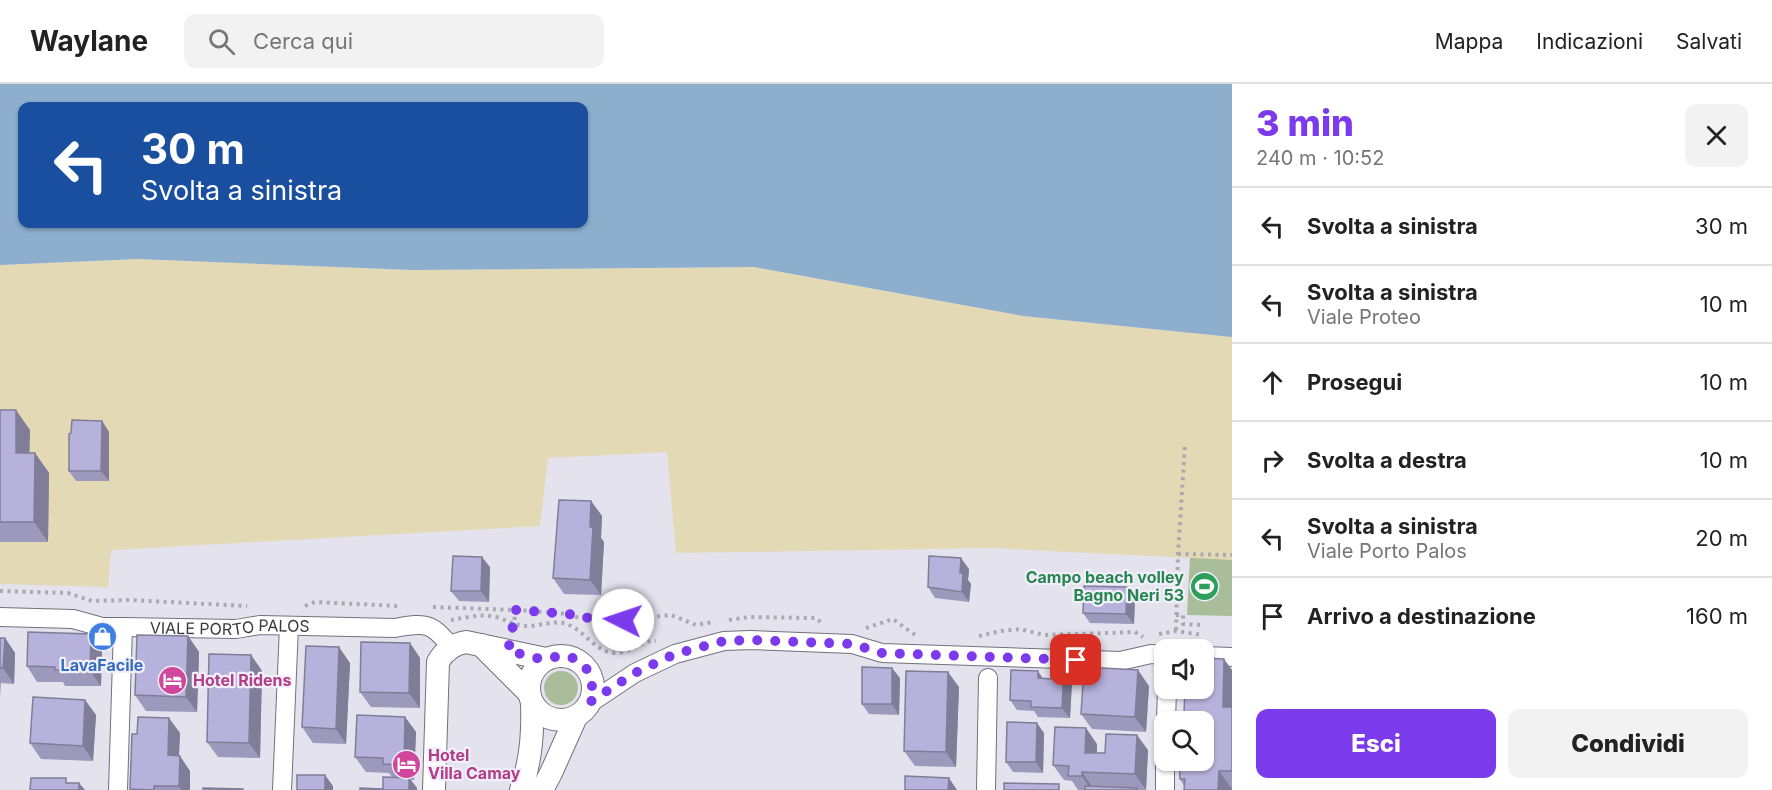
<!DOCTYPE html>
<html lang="it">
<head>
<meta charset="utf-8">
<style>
	:root { --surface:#fff; --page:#f2f2f2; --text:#222; --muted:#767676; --line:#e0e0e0; --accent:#7c3aed }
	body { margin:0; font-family:Inter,sans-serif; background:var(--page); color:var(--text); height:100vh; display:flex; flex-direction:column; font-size:22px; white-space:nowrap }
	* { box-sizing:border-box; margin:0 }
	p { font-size:20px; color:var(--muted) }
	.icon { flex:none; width:33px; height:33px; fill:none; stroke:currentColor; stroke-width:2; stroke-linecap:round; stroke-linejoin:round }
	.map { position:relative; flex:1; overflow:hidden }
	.sheet { display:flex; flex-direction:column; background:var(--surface); width:540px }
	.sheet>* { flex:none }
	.banner { position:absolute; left:18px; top:18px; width:570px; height:126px; border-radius:12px; box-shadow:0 2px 4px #0004; background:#1a4fa0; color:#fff; overflow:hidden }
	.tools { position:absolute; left:1154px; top:555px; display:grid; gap:12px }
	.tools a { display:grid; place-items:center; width:60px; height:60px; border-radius:12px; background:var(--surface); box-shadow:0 2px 4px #0004; font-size:30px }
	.pin { position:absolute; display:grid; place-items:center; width:51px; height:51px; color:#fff; margin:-26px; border-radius:12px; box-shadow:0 3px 9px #0006 }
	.me { position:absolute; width:66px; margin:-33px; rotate:274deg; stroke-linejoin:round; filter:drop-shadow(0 0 4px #0008) }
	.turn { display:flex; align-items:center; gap:21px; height:126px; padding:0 24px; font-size:27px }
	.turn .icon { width:78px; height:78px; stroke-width:2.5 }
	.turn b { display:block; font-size:42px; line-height:51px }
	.round { display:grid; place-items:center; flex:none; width:63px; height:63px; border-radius:12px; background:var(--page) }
	.overview { display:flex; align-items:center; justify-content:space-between; height:102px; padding:0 24px }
	h1 { font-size:36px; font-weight:800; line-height:45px; color:var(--accent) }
	.button { display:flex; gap:12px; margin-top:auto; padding:12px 24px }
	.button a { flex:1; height:69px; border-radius:12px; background:var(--accent); color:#fff; font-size:24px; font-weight:800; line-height:69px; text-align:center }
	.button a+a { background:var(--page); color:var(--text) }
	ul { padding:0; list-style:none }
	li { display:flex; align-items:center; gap:18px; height:78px; padding:0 24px; border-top:2px solid var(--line) }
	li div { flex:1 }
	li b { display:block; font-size:22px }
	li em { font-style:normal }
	header { display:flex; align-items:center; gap:36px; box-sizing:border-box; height:84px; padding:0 30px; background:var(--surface); border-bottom:2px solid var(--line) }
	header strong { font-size:28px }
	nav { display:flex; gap:33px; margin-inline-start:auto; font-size:21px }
	.search { width:420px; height:54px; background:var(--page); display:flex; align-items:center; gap:15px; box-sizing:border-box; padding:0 21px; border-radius:12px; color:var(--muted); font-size:22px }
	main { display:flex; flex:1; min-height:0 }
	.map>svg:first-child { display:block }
	.green { fill:#a9bd9a }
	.sand { fill:#e3dab5 }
	.water { fill:#8daecd; fill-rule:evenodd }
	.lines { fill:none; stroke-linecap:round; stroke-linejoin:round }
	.minor-casing { stroke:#72717b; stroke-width:20 }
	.tertiary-casing { stroke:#72717b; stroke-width:24 }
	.path { stroke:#aaa9b2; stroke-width:4; stroke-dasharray:3 4.5; stroke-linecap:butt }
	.minor { stroke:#fff; stroke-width:18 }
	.tertiary { stroke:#fff; stroke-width:22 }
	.wall { fill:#9d99bc }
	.shaded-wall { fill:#807d99 }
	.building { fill:#b7b2db; stroke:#807d99; stroke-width:1.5 }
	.route { stroke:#7c3aed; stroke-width:10; stroke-dasharray:0 18 }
	.labels { text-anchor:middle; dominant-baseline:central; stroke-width:4.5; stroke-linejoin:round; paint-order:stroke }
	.leisure-label { font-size:16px; font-weight:bold; fill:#27864d; stroke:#f0effb; text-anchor:end }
	.street-label { font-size:16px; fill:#3a3a3e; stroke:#f0effb }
	.shop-label { font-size:16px; font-weight:bold; fill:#366cbe; stroke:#f0effb }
	.hotel-label { font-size:16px; font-weight:bold; fill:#b23c85; stroke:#f0effb; text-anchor:start }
</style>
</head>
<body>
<header>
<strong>Waylane</strong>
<div class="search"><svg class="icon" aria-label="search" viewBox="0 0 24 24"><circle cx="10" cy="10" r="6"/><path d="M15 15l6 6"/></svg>Cerca qui</div>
<nav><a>Mappa</a><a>Indicazioni</a><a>Salvati</a></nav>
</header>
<main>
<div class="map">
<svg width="1232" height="706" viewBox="0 0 1232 706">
	<rect width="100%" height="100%" fill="#e3e2ed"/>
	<g class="green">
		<polygon points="1190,473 1232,474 1232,532 1187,531"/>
		<circle cx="561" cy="604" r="17"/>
	</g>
	<polygon class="sand" points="138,175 412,186 754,183 1023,232 1232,253 1232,476 991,464 676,469 667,368 548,374 540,442 111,466 108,503 0,500 0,181"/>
	<path class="water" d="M0,0h1232v253l-209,-21 -269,-49 -342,3 -274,-11 -138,6zM22,22h562v118h-562z"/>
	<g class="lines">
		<defs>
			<g id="minor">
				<path id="s1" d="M0,533l73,2 29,8h21l113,2 24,-4 135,3c31,-6 37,-5 56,19"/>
				<polyline points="1203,572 1232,573"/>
				<polyline points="590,619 635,589 675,570 724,557 750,556 852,560 882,569 1120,577 1151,570 1164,571"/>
				<polyline points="1166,638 1167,604"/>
				<polyline points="118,706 123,543"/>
				<polyline points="282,706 289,542"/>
				<polyline points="986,706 988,594"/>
				<polyline points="1165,706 1165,676"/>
			</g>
			<g id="tertiary">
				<polyline points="481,561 529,609"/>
				<circle cx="561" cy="604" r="32"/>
				<path d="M434,706l4,-128c6,-11 16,-18 28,-20l80,17"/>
				<path d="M521,706c10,-30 12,-56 11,-87"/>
				<polyline points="542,706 551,689 576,633"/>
			</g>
		</defs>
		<use href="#minor" class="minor-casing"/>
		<use href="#tertiary" class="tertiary-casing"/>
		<g class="path">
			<polyline points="1178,470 1232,471"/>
			<polyline points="0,507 68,509 92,517 130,516 247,522"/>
			<polyline points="305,522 315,518 399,522"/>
			<polyline points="433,523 516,526 512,549"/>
			<polyline points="516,526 569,530 579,534 602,533 623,536 671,531 696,541 713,538"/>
			<polyline points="1176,531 1183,531 1183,540 1200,541"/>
			<path d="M451,536c14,-2 30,-7 45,-3 11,3 19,9 31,9 11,0 26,-5 36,-3 20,4 31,29 51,30 17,1 25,-13 42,-12"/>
			<polyline points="729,536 749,533 815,534 822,539"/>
			<polyline points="866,544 893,535 915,551"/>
			<polyline points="1176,546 1178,470 1185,361"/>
			<polyline points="1159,550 1176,547 1202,551"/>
			<polyline points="979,552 1001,547 1020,545 1044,551 1135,548 1143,553"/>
		</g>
		<use href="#minor" class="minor"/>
		<use href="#tertiary" class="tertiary"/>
	</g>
	<g class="wall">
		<polygon points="0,326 30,346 29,369 35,369 49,389 48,458 0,458"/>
		<polygon points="102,337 109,348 109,397 76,397 69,387"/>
		<polygon points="591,417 602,432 601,454 604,458 601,511 564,510 553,494"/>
		<polygon points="490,483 489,518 459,517 451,507"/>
		<polygon points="969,485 968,496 971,500 969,518 935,514 928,503"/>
		<polygon points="1135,513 1134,540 1090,539 1083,529"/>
		<polygon points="91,550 102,566 101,602 65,602 63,598 37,598 27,582"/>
		<polygon points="188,552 199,568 197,628 146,627 135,611"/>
		<polygon points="0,554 5,554 15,569 14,600 1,599 0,614"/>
		<polygon points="410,559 420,574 420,624 371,623 360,608"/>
		<polygon points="251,571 262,587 260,674 218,673 207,658"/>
		<polygon points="350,579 346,660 313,659 302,643"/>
		<polygon points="1232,586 1232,706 1184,702 1180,695 1203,676 1203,638 1190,638 1184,629"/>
		<polygon points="900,594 899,631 869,630 862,620"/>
		<polygon points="1043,594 1072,598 1070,634 1038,633 1034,627 1017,626 1010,616"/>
		<polygon points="1149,602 1146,648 1092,645 1081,630"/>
		<polygon points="959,603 956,683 915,682 904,667"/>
		<polygon points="85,616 96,631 93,677 41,675 30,659"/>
		<polygon points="405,633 416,648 414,696 411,696 417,704 417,706 360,706 383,705 392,693 389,689 366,688 355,673"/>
		<polygon points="180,649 179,672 190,687 190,706 130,706 130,705"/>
		<polygon points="1044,649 1043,689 1013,688 1006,678"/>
		<polygon points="1097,660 1097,669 1105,669 1148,666 1146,706 1078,706 1072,697 1064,696 1053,681"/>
	</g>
	<g class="shaded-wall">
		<polygon points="16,326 30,346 29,389 16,369"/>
		<polygon points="102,337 109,348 109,397 101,387"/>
		<polygon points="35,369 49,389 48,458 34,438"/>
		<polygon points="591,417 602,432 601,454 604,458 601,511 590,496 590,443"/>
		<polygon points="482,473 490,483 489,518 481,507"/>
		<polygon points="961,474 969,485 968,496 971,500 969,518 962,508 960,489"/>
		<polygon points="1127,503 1135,513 1134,540 1126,530"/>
		<polygon points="91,550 102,566 101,602 90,587"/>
		<polygon points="188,552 199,568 197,628 186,613"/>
		<polygon points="5,554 15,569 14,600 3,584"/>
		<polygon points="410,559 420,574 420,624 409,609"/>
		<polygon points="339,563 350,579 346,660 336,645"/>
		<polygon points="251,571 262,587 260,674 249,659"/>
		<polygon points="1224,575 1232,586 1232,636 1223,623"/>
		<polygon points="892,584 900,594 899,631 892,620"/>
		<polygon points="1138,586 1149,602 1146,648 1135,633"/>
		<polygon points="1038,587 1045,598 1038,594"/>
		<polygon points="1064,587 1072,598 1070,634 1062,624"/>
		<polygon points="948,588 959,603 956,683 946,668"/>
		<polygon points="85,616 96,631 93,677 83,662"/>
		<polygon points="405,633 416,648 414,696 404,681"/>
		<polygon points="169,634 180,649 178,687 168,671"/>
		<polygon points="1037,639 1044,649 1043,689 1036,678"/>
		<polygon points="1086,644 1097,660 1096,684 1085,669"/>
		<polygon points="1137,651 1148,666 1146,706 1135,690"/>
		<polygon points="180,672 190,687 190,706 181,706 179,702"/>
		<polygon points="1219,687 1232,705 1232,706 1218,706"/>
		<polygon points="1082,688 1093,704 1091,706 1082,692"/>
		<polygon points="325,691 333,702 333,706 325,706"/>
		<polygon points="409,694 417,704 417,706 409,706"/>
		<polygon points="949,694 957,706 948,706"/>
		<polygon points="79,699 85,706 79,706"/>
	</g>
	<g class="building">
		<polygon points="0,326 16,326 16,369 35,369 34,438 0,438"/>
		<polygon points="72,336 102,337 101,387 69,387 69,350 71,349"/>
		<polygon points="559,416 591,417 590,443 593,443 590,496 553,494"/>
		<polygon points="453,472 482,473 481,507 451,507"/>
		<polygon points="929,472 961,474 960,489 963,489 962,508 928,503"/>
		<polygon points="1084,502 1127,503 1126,530 1083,529"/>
		<polygon points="28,548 91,550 90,587 55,586 55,583 27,582"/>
		<polygon points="137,551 188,552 186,613 135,611"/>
		<polygon points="0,554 5,554 3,584 0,584"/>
		<polygon points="361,558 410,559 409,609 360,608"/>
		<polygon points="306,562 339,563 336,645 302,643"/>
		<polygon points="209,570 251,571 249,659 207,658"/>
		<polygon points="1203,574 1224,575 1223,623 1232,623 1232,687 1219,687 1218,706 1184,706 1185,695 1180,695 1179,676 1203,676 1203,642 1206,642 1207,629 1184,629 1185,604 1203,604"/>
		<polygon points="862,583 892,584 892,620 862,620"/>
		<polygon points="1084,583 1138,586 1135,633 1081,630"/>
		<polygon points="1011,586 1038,587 1038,594 1051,595 1051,587 1064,587 1062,624 1031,623 1031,617 1010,616"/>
		<polygon points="906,587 948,588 946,668 904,667"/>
		<polygon points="33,613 85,616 83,662 30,659"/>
		<polygon points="357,631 405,633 404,681 383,680 383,674 355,673"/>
		<polygon points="138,633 169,634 168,671 180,672 179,702 154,702 154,706 130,705 132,650 137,650"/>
		<polygon points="1007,638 1037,639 1036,678 1006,678"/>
		<polygon points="1055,643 1086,644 1085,669 1105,669 1106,650 1137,651 1135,690 1082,688 1082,692 1068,692 1069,682 1053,681"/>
		<rect x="297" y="691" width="28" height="15"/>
		<polygon points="905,692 949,694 948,706 905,706"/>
		<polygon points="383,693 409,694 409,706 360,706 360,704 383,705"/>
		<polygon points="31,694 66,694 66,699 79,699 79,706 30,706"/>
		<polygon points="1004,699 1059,700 1059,706 1004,706"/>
		<polygon points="1085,702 1137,704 1137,706 1085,706"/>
		<polygon points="203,704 243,705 243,706 203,706"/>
	</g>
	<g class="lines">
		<path class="route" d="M623,536l-21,-3 -23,1 -10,-4 -53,-4 -8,41c12,2 26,8 38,8 6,0 11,-4 18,-3 25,3 32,26 26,46l45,-29 40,-19 49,-13 26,-1 102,4 30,9 194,7"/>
	</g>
	<defs>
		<symbol id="stadium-disc" viewBox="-11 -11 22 22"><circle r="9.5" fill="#2e9e5b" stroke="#f0effb"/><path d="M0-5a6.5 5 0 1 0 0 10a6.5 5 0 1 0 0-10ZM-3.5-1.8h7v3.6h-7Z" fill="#fff"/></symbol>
		<symbol id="shop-disc" viewBox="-11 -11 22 22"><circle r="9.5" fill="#3f7fe0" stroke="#f0effb"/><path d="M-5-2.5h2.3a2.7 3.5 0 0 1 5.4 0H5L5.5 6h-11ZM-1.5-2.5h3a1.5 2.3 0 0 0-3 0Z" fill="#fff"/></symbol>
		<symbol id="hotel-disc" viewBox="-11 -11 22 22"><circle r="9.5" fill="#d1479c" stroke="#f0effb"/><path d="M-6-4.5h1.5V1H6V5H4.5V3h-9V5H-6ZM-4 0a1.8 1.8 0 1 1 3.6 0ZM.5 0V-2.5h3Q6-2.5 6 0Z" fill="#fff"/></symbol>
	</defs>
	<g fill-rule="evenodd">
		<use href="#stadium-disc" x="1188" y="486" width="33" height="33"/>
		<use href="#shop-disc" x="86" y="536" width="33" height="33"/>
		<use href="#hotel-disc" x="156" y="580" width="33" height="33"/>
		<use href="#hotel-disc" x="390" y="664" width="33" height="33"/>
	</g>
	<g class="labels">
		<g class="leisure-label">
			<text x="1184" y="493">Campo beach volley<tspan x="1184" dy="18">Bagno Neri 53</tspan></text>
		</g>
		<g class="street-label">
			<text stroke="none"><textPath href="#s1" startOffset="231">VIALE PORTO PALOS</textPath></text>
		</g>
		<g class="shop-label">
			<text x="102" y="581">LavaFacile</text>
		</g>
		<g class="hotel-label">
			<text x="193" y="596">Hotel Ridens</text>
			<text x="428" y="671">Hotel<tspan x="428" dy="18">Villa Camay</tspan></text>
		</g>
	</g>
</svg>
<div class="tools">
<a><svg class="icon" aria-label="sound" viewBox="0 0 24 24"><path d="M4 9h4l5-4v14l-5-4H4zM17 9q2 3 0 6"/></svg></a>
<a><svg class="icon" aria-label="search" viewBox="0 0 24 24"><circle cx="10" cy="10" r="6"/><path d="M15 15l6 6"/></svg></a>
</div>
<div class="pin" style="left:1076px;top:576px;background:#d93025"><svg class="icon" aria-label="arrive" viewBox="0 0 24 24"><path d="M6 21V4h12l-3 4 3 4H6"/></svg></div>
<svg class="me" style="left:623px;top:536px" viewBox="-20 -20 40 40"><circle r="19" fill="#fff"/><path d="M0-13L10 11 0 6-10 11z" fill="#7c3aed"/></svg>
<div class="banner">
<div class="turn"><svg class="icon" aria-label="left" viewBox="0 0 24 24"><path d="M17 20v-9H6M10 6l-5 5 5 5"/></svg><div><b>30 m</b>Svolta a sinistra</div></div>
</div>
</div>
<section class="sheet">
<div class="overview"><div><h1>3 min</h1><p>240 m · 10:52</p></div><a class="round"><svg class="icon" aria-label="close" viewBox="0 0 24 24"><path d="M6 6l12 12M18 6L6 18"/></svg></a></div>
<ul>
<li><svg class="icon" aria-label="left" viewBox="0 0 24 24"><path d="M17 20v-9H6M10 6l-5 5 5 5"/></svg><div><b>Svolta a sinistra</b></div><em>30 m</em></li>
<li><svg class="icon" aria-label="left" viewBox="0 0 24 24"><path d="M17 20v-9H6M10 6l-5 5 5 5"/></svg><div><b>Svolta a sinistra</b><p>Viale Proteo</p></div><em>10 m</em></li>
<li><svg class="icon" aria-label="ahead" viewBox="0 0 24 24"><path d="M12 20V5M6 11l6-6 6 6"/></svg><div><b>Prosegui</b></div><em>10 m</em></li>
<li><svg class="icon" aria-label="right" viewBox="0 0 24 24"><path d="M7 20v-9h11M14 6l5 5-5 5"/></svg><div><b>Svolta a destra</b></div><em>10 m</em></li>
<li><svg class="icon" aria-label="left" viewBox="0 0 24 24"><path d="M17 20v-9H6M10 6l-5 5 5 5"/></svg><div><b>Svolta a sinistra</b><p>Viale Porto Palos</p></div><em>20 m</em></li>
<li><svg class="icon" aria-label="arrive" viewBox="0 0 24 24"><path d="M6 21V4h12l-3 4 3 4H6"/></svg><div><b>Arrivo a destinazione</b></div><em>160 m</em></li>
</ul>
<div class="button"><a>Esci</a><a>Condividi</a></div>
</section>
</main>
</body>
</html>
